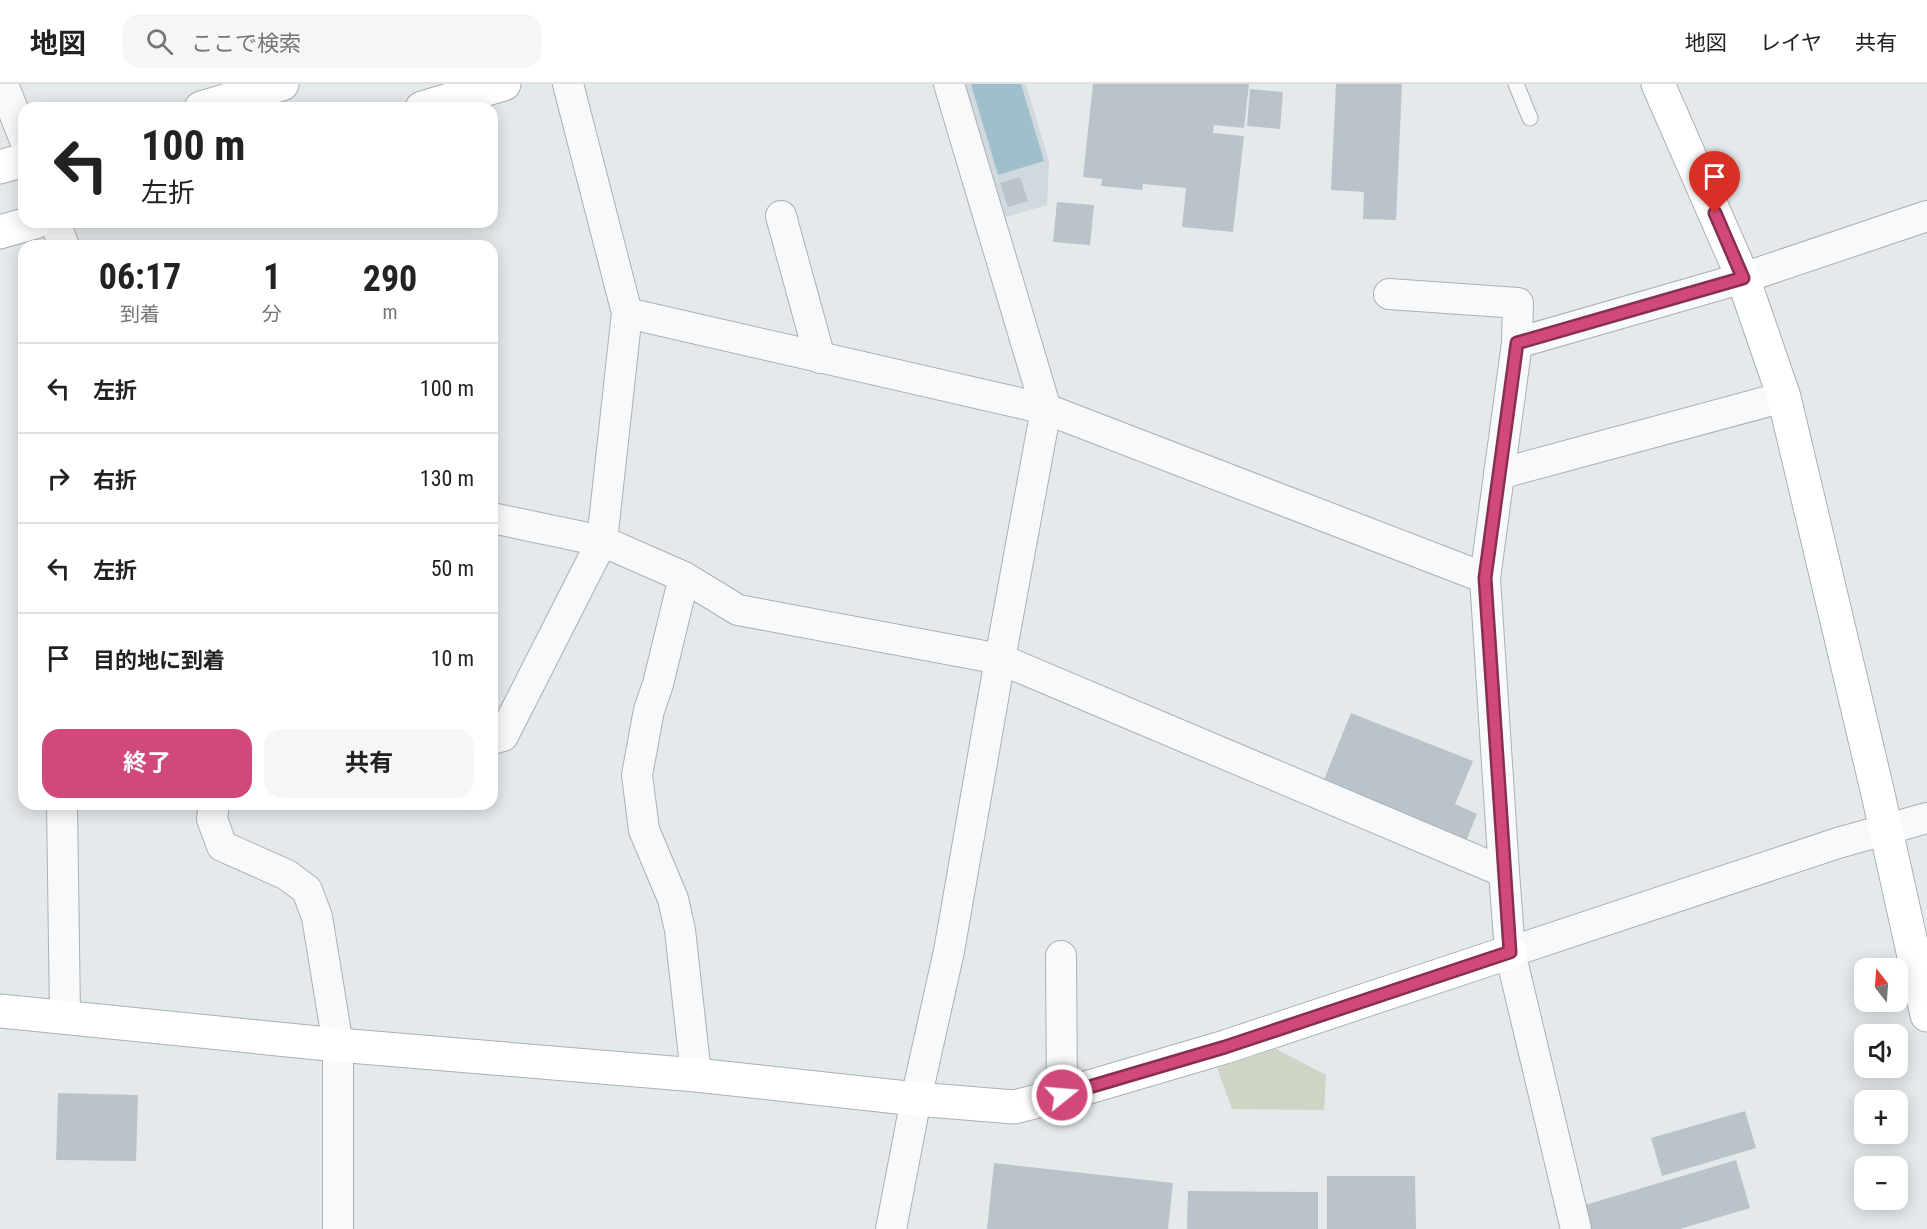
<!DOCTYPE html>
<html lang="ja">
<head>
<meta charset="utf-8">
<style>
	:root { --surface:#fff; --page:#f6f6f6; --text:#222; --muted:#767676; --line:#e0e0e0; --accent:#d1497c }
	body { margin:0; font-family:"Roboto Condensed","Noto Sans JP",sans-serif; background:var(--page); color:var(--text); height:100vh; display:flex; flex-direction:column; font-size:22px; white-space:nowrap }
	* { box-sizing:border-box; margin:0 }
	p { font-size:20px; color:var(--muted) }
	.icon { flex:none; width:33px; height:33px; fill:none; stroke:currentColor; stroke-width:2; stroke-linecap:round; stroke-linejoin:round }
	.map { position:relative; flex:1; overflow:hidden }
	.side { position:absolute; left:18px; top:156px; width:480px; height:570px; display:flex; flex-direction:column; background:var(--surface); border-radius:18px; box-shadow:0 3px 15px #0003 }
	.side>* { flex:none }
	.banner { position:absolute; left:18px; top:18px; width:480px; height:126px; border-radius:18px; box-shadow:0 3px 15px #0003; background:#fff; color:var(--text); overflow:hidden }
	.needle { width:39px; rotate:343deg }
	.buttons { position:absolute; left:1854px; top:874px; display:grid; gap:12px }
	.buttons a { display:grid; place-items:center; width:54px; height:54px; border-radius:12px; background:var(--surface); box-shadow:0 3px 15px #0003; font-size:30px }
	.pin { position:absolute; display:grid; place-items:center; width:51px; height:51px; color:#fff; margin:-62px -26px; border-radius:50% 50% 50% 0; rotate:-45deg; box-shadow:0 0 6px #0007 }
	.pin .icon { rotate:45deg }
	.me { position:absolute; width:66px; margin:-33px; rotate:73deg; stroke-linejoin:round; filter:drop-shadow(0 0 4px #0008) }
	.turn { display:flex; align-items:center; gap:21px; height:126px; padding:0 24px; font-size:27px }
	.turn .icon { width:78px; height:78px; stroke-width:2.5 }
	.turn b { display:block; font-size:42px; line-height:51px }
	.eta { display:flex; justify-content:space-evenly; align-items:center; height:102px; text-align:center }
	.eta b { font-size:36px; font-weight:700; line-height:42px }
	.primary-button { display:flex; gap:12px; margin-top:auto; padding:12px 24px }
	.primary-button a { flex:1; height:69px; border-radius:18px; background:var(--accent); color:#fff; font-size:24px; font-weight:700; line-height:69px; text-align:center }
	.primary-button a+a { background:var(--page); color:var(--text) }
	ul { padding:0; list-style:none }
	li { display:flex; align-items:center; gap:18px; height:90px; padding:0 24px; border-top:2px solid var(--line) }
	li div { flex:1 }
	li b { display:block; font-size:22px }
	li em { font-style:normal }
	header { display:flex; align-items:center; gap:36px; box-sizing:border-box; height:84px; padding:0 30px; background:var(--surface); border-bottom:2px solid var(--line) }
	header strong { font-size:28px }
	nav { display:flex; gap:33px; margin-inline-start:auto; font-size:21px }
	.search { width:420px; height:54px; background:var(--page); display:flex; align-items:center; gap:15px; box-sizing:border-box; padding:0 21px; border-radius:18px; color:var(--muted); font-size:22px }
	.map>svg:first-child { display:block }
	.built { fill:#d2d9de }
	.green { fill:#cdd6c5 }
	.water { fill:#9fbfcc }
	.building { fill:#bbc3ca }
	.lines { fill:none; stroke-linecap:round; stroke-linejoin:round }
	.lane-casing { stroke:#a9b1b7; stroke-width:17 }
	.street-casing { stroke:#a9b1b7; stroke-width:32 }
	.secondary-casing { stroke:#a9b1b7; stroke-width:35 }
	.primary-casing { stroke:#a3b0b8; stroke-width:35 }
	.lane { stroke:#f7f9fa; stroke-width:15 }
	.street { stroke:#f7f9fa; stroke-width:30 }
	.secondary { stroke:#fff; stroke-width:33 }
	.primary { stroke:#fff; stroke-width:33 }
	.route-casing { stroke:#882f51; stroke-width:15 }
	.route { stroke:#d1497c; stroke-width:10 }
</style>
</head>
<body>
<header>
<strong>地図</strong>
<div class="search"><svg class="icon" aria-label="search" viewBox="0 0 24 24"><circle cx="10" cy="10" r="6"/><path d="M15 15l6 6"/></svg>ここで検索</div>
<nav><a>地図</a><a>レイヤ</a><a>共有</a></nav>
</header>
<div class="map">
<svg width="1927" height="1145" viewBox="0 0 1927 1145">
	<rect width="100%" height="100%" fill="#e4e9ec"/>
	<polygon class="built" points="961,0 1026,0 1049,77 1047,121 1002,134"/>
	<polygon class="green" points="1276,965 1326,991 1324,1026 1232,1025 1217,984"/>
	<polygon class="water" points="971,0 1021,0 1044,77 998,91"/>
	<g class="building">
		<polygon points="1093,0 1249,0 1244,44 1214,41 1213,49 1244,52 1233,148 1182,143 1186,104 1143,100 1142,106 1101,102 1102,95 1083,93"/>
		<polygon points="1336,0 1402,0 1396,136 1363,135 1364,108 1331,106"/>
		<polygon points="1250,5 1283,8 1280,45 1247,42"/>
		<polygon points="1020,93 1028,117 1008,123 1000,99"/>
		<polygon points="1057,118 1094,121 1090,161 1053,158"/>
		<polygon points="1351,629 1473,677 1455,720 1477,730 1465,760 1321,703"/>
		<polygon points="58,1009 138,1011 136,1077 56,1076"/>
		<polygon points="1745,1027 1756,1064 1662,1092 1651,1054"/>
		<polygon points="1736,1076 1750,1124 1680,1145 1592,1145 1585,1121"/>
		<polygon points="994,1079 1173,1099 1168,1145 987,1145"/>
		<polygon points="1327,1092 1415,1092 1416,1145 1327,1145"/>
		<polygon points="1188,1107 1318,1108 1318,1145 1187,1145"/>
	</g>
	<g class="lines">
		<defs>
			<polyline id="lane" points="1516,0 1530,34"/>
			<g id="street">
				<polyline points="3,0 24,54"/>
				<polyline points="781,132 820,274"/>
				<polyline points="55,138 64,162"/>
				<polyline points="1389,210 1518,219 1517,259 1485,494 1504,788 1510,868 1576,1145"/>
				<polyline points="627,229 1046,325 1485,494"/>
				<polyline points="1517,259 1743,194 1927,132"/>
				<polyline points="1499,390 1784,313"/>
				<polyline points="492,434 602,457 684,493 738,526 1000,575 1504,788"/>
				<polyline points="684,493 658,600 649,626 637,691 644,746 673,815 680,846 696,991"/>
				<polyline points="492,655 503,652 602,457 627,229 568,0"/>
				<polyline points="62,720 65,932"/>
				<polyline points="214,720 212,735 222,762 287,791 307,806 317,833 338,961 338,1145"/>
				<polyline points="1510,868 1838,759 1927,734"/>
				<polyline points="1061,872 1062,1011"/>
				<polyline points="891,1145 916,1015 949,867 1000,575 1046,325 949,0"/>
			</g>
			<g id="secondary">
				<polyline points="1658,0 1743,194 1784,313 1878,710 1927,931"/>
				<polyline points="0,927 338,961 696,991 916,1015 1014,1023 1062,1011 1225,963 1510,868"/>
			</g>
			<g id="primary">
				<polyline points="201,24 282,0"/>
				<polyline points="422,24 504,0"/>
				<polyline points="0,83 24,76"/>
				<polyline points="0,148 35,138"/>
			</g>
		</defs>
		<use href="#lane" class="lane-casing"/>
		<use href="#street" class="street-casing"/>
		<use href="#secondary" class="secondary-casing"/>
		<use href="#primary" class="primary-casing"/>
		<use href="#lane" class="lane"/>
		<use href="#street" class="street"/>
		<use href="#secondary" class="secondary"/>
		<use href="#primary" class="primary"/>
	</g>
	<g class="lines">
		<defs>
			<polyline id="route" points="1062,1011 1225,963 1510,868 1485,494 1517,259 1743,194 1715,129"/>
		</defs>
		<use href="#route" class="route-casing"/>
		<use href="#route" class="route"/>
	</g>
</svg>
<div class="buttons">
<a><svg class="needle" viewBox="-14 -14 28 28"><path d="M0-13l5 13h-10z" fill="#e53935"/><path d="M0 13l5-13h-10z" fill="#767676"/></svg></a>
<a><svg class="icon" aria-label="sound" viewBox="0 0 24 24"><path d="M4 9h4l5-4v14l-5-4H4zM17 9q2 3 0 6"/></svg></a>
<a>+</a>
<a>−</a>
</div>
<div class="pin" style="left:1715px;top:129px;background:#d93025"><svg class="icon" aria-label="arrive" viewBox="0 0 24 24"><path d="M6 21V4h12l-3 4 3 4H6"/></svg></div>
<svg class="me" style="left:1062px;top:1011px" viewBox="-20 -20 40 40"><circle r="17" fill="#d1497c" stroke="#fff" stroke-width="3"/><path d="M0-11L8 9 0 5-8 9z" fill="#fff"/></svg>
<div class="banner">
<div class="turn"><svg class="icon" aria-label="left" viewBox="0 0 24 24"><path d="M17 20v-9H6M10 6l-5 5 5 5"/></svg><div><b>100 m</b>左折</div></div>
</div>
<section class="side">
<div class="eta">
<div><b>06:17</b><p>到着</p></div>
<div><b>1</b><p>分</p></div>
<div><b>290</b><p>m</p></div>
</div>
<ul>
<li><svg class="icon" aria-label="left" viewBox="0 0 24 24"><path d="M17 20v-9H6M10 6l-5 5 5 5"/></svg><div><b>左折</b></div><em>100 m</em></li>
<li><svg class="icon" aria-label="right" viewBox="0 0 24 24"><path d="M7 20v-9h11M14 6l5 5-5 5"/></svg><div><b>右折</b></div><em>130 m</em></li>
<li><svg class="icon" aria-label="left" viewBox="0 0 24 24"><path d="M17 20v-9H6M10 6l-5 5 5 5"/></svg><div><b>左折</b></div><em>50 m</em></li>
<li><svg class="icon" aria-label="arrive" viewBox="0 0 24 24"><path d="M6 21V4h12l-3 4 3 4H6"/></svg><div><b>目的地に到着</b></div><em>10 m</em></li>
</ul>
<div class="primary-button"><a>終了</a><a>共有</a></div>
</section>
</div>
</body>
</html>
